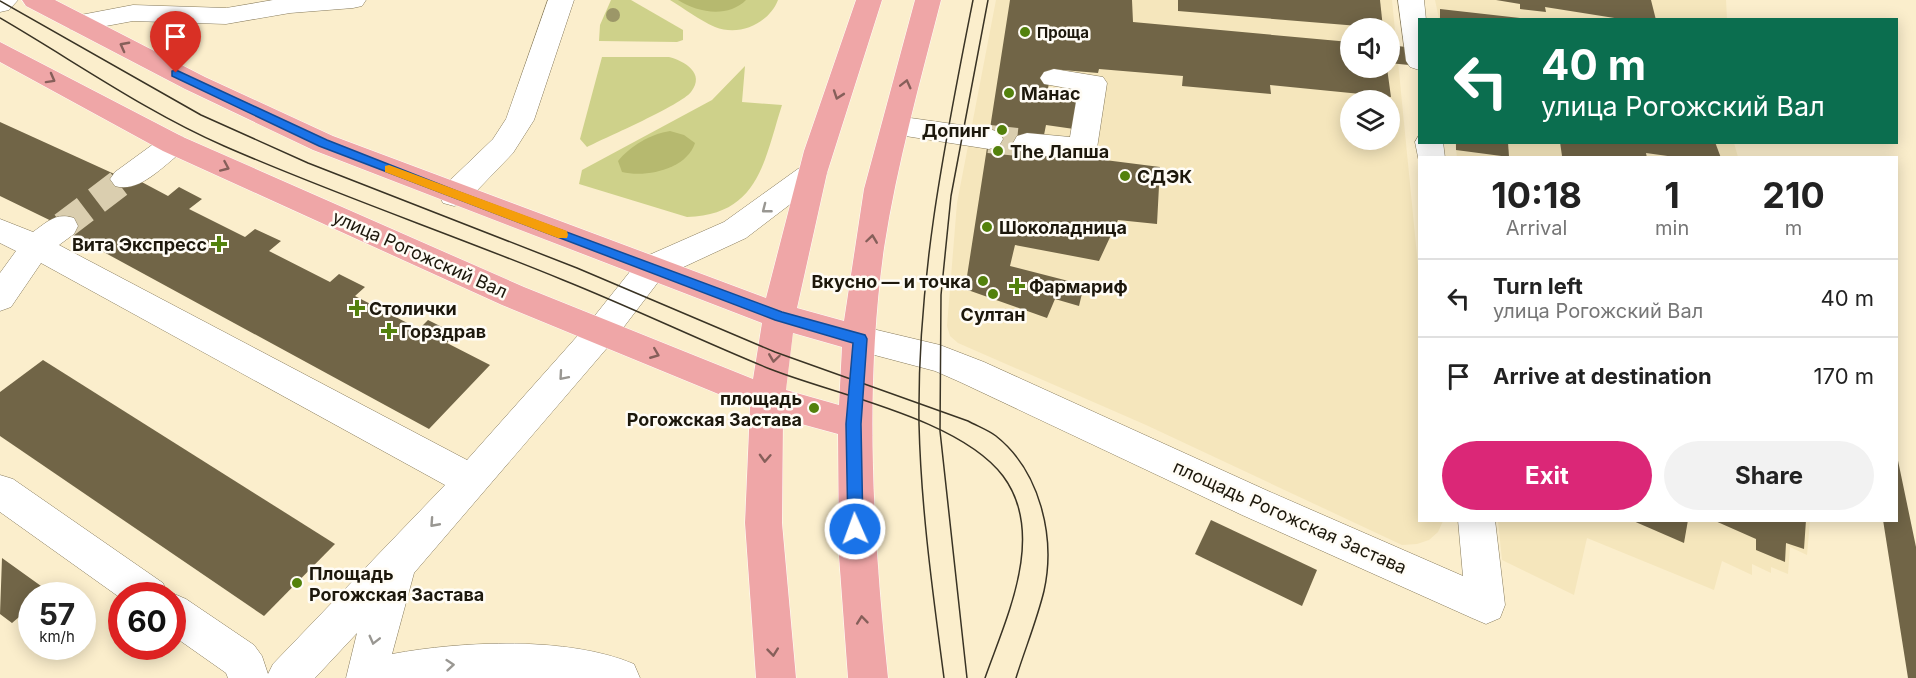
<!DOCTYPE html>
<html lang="en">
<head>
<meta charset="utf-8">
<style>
	:root { --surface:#fff; --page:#f2f2f2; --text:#222; --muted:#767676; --line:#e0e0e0; --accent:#db2777 }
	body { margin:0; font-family:Inter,sans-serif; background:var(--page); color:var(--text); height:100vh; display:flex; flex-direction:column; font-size:22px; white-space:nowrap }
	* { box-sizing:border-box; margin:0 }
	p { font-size:20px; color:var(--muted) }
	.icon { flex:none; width:33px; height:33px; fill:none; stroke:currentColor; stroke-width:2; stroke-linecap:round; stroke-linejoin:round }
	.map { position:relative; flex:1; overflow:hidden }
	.details { position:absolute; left:1418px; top:156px; width:480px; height:366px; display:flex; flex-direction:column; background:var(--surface); border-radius:0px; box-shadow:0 3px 15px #0003 }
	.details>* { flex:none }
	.banner { position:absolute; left:1418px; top:18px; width:480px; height:126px; border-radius:0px; box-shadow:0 3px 15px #0003; background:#0b6e4f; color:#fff; overflow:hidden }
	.tools { position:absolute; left:1340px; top:18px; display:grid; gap:12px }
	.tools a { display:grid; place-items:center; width:60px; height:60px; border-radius:50%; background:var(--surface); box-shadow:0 3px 15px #0003; font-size:30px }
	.speed { position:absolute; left:18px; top:582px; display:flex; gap:12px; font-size:30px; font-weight:700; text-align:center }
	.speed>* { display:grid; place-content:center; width:78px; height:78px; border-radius:50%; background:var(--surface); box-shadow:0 3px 15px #0003; line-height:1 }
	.speed small { font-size:15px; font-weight:400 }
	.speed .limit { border:9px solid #d22; background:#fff; color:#111 }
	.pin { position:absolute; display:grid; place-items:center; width:51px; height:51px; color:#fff; margin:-62px -26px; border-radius:50% 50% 50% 0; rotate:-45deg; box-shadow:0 0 6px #0007 }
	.pin .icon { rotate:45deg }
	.me { position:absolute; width:66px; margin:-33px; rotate:358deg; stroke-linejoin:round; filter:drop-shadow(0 0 4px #0008) }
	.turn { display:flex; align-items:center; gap:21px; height:126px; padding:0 24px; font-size:27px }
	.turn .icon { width:78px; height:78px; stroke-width:2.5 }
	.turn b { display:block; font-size:42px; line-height:51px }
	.eta { display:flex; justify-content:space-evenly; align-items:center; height:102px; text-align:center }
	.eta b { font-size:36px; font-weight:700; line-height:42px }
	.cta { display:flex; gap:12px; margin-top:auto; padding:12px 24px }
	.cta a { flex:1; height:69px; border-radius:36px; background:var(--accent); color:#fff; font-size:24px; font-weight:700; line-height:69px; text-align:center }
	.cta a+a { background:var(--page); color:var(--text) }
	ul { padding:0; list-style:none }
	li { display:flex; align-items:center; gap:18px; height:78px; padding:0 24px; border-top:2px solid var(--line) }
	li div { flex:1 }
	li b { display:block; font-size:22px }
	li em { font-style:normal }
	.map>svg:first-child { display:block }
	.built { fill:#f5e6bc; fill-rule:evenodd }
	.green { fill:#ced18a }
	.forest { fill:#b6b96f }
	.building { fill:#716547 }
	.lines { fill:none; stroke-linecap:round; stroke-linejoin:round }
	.minor-tunnel { stroke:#daceaf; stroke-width:28; stroke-dasharray:28 14; stroke-linecap:butt }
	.minor-casing { stroke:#867a5b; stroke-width:1 }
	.major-casing { stroke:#fff; stroke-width:1 }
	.minor { fill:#fff; fill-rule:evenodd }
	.major { fill:#efa6a7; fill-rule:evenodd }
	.tram { stroke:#393324; stroke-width:1.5 }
	.tree { fill:#9c9768 }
	.oneway { stroke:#865f5a }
	.oneway2 { stroke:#999792 }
	.route { fill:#1a73e8; stroke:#114b97; stroke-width:1.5 }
	.slow { fill:#f59e0b }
	.poi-dot { fill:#53810c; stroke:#fffcf5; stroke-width:2 }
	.labels { text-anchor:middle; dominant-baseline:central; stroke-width:5; stroke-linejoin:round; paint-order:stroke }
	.far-poi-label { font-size:15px; font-weight:bold; fill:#1d180c; stroke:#fffcf5; text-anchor:start }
	.poi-label { font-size:18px; font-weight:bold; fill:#1d180c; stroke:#fffcf5; text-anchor:start }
	.street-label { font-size:18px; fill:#1d180c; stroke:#fffcf5 }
</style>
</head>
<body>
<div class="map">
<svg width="1916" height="678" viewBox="0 0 1916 678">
	<rect width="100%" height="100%" fill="#fbeecc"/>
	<g class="built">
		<path d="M996,0h396l27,276v244l24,1 -5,11 -9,8 -12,4 -15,1 -256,-120 -188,-82 -8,-7 -3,-10 10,-123zM1350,28h39v40h-39zM1350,100h39v40h-39z"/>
		<polygon points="1435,0 1726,0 1727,19 1439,19"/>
		<polygon points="1455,143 1734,143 1738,157 1457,157"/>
		<polygon points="1498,521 1810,521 1807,555 1790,547 1788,574 1771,567 1771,573 1752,564 1752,575 1722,561 1714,590 1587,538 1574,595 1502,560"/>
	</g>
	<g class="green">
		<polygon points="611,0 631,0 683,30 683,40 677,42 599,41 600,25"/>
		<path d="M670,0h108c-9,23 -38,37 -63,27 -16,-7 -30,-18 -45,-27z"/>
		<path d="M602,57h67c15,4 37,16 22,35 -10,13 -84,45 -104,55l-7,-8z"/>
		<path d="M745,66l-3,36 40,3c-18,56 -23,110 -95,112l-108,-33 3,-14 130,-70z"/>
	</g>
	<g class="forest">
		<path d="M678,0h68c-18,18 -48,13 -68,0z"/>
		<path d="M670,131l14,4 11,8c-8,26 -49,35 -73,29l-4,-11c12,-15 33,-27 52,-30z"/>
	</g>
	<g class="building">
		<polygon points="1010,0 1132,0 1133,22 1350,42 1350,68 1387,68 1391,97 1270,85 1271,94 1182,86 1183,76 1099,69 1098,73 1051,69 1048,89 1088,94 1081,130 1046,125 1044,135 1026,150 1160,167 1157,224 1118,220 1099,261 1015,245 1010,266 1084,285 1079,306 1055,299 1047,318 965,289"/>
		<polygon points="1178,0 1380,0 1383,28 1178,11"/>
		<polygon points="1496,0 1651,0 1656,20 1627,20 1545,7 1546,12 1520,9 1520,4"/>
		<polygon points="1440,9 1520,18 1520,20 1440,20"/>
		<polygon points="1389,45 1406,47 1409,65 1389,63"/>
		<polygon points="0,122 132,182 136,179 168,196 179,187 202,199 189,209 245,237 255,229 281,241 269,251 330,282 339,274 365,287 355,296 419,329 428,320 456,334 447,343 490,365 429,429 65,231 68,229 0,196"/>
		<polygon points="1456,142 1508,142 1509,157 1456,150"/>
		<polygon points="1560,142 1715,142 1721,158 1682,158 1646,153 1647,158 1575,158 1562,156"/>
		<polygon points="43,360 335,544 264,616 0,436 0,392"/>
		<polygon points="1896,451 1916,547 1916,678 1908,678 1883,520 1896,520"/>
		<polygon points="1211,520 1317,570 1302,606 1195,554"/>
		<polygon points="1631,520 1688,520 1684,543"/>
		<polygon points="1713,520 1806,520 1804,549 1786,543 1785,562 1756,550 1756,539"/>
		<polygon points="2,558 48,591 43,596 32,596 32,606 12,623 0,614"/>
	</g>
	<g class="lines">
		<g class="minor-tunnel">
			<polyline points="989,139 1027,143"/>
			<polyline points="63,226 125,179"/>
		</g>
		<defs>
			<g id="minor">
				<polygon points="0,0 18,0 9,10 0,12"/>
				<polygon points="273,0 366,0 362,6 353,8 290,13 226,24 133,21 79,31 70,29 66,23 70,17 133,5 226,8"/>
				<polygon points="548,0 574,0 534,120 513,153 465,203 454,206 443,203 439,195 443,187 493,139 506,119"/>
				<polygon points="1398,0 1424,0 1426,20 1419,20 1419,70 1410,67 1406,61"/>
				<path d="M1054,69l49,8 4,6 -10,65 -4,7c-21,6 -55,1 -76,-5l-4,-7 4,-7 10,-3 43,4 8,-47 -34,-6 -4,-6 4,-6z"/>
				<polygon points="896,116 989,129 999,132 1003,139 999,146 989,149 886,133 882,126 886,119"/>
				<path d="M173,134l10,3 4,7 -4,7c-19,14 -44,43 -68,35l-5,-7 5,-7 48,-35z"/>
				<polygon points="1419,135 1419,142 1443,142 1445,158 1419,158 1419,162 1415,142"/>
				<path d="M812,163l10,3 5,7 -5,7 -76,58 -84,39 -49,64 -199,232 -22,81c70,-13 176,-18 242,10l6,14h-294l11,-45 -42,45h-87l-2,-5 -54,-38v-39h-50v3l-122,-87v-37l13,4 150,104 5,12 4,-2 14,6 68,46 8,11 6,18 5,-10 172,-179 -404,-222 -30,44 -11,4v-38l16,-22 -16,-8v-24l33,13c14,-10 23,-20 41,-14l4,8 -4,8 -15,11 408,215 122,-137 51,-64 84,-37 78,-56z"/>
				<polygon points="860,326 940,345 984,362 1268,491 1463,576 1458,520 1495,520 1505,605 1500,618 1486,624 1472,618 1242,515 960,382 935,371 848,348 844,339 848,330"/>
			</g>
			<path id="major" d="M22,0h33l150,77 128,59 433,162 38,-147 52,-151h26l-55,173 -30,135 47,13 20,-132 51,-189h26c-21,82 -44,164 -57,248 -20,142 -11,287 4,430h-40l-9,-122 -1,-122 -55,-15 -1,104 14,155h-40l-11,-155 5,-116 -248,-102 -339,-154 -163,-89v-20l183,95 341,150 229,92 9,-56 -449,-173 -128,-61 -159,-83zM793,333l49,14 -3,58 -53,-15z"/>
		</defs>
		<use href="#minor" class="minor-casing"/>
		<use href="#major" class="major-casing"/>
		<use href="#minor" class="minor"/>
		<use href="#major" class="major"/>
		<g class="tram">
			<path d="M0,1l201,114 107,48 269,105 198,84 193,69c9,5 20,9 28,15 44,35 60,101 48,155 -7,29 -19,58 -28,87"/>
			<path d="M0,18c74,43 146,94 224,128 112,49 227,88 339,134 70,28 138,61 207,89 66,26 190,50 233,107 44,59 3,142 -18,202"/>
			<path d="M944,678c-11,-84 -23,-169 -25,-254 -2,-146 26,-282 54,-424"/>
			<polyline points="967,678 940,431 941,295 951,196 988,0"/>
		</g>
	</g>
	<circle class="tree" cx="613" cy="15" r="7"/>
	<defs><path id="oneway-chevron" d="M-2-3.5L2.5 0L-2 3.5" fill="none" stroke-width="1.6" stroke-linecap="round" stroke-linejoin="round" transform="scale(1.5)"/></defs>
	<g class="oneway">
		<use href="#oneway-chevron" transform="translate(124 46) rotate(-152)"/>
		<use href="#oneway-chevron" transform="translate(51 79) rotate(29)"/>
		<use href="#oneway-chevron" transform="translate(906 84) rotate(-76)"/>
		<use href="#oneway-chevron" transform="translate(838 95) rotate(109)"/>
		<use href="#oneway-chevron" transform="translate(225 167) rotate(24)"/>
		<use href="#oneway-chevron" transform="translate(872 239) rotate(-82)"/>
		<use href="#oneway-chevron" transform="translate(655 354) rotate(22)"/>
		<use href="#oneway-chevron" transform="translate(774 358) rotate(98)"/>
		<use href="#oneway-chevron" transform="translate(765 458) rotate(93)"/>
		<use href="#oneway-chevron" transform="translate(862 620) rotate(-96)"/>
		<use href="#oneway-chevron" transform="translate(773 652) rotate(84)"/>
	</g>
	<g class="oneway2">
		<use href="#oneway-chevron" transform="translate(766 209) rotate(142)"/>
		<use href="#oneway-chevron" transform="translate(563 376) rotate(131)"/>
		<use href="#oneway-chevron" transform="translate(434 523) rotate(132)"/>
		<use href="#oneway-chevron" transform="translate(374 640) rotate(104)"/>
		<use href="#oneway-chevron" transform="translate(450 665) rotate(-5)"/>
	</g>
	<polygon class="route" points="176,70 327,140 459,192 782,312 865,335 867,339 861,424 863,529 861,534 850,534 848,529 846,424 853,343 775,320 319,146 172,76 172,71"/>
	<polygon class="slow" points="389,165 567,231 568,235 567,238 558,238 385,172 385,166"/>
	<g class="poi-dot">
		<circle cx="1025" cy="32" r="6"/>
		<circle cx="1009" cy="93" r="6"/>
		<circle cx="1002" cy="130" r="6"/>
		<circle cx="998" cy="151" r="6"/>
		<circle cx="1125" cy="176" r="6"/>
		<circle cx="987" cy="227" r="6"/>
		<path d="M216 235h6v6h6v6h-6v6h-6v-6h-6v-6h6z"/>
		<circle cx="983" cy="281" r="6"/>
		<path d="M1014 277h6v6h6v6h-6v6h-6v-6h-6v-6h6z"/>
		<circle cx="993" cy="294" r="6"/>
		<path d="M354 299h6v6h6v6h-6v6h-6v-6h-6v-6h6z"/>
		<path d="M386 322h6v6h6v6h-6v6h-6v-6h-6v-6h6z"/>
		<circle cx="814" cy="408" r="6"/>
		<circle cx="297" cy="583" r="6"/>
	</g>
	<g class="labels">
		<g class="far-poi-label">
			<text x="1037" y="32">Проща</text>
		</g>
		<g class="poi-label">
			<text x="1021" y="93">Манас</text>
			<text x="990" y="130" text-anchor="end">Допинг</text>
			<text x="1010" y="151">The Лапша</text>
			<text x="1137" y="176">СДЭК</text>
			<text x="999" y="227">Шоколадница</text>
			<text x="207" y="244" text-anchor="end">Вита Экспресс</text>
			<text x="971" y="281" text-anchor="end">Вкусно — и точка</text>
			<text x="1029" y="286">Фармариф</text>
			<text x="369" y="308">Столички</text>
			<text x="993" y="314" text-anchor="middle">Султан</text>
			<text x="401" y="331">Горздрав</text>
			<text x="802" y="398" text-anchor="end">площадь<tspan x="802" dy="21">Рогожская Застава</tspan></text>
			<text x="309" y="573">Площадь<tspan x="309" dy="21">Рогожская Застава</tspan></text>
		</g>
		<g class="street-label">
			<text transform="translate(420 254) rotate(24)">улица Рогожский Вал</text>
			<text transform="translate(1290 517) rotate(24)">площадь Рогожская Застава</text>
		</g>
	</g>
</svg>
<div class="tools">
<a><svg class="icon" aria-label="sound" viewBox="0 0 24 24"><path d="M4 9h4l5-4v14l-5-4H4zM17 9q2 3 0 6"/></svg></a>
<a><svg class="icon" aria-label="layers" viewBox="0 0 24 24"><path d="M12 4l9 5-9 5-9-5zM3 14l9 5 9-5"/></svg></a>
</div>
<div class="speed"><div>57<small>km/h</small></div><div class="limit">60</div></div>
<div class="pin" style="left:176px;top:73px;background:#d93025"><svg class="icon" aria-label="arrive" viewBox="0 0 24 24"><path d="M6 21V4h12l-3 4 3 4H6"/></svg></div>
<svg class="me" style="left:855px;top:529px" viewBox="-20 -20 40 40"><circle r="17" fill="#1a73e8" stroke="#fff" stroke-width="3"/><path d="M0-11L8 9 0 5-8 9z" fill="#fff"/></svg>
<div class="banner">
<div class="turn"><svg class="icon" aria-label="left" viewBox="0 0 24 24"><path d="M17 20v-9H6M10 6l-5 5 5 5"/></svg><div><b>40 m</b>улица Рогожский Вал</div></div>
</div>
<section class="details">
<div class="eta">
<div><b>10:18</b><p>Arrival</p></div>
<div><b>1</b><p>min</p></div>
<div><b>210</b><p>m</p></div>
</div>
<ul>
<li><svg class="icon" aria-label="left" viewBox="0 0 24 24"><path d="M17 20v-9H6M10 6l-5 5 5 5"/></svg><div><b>Turn left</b><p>улица Рогожский Вал</p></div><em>40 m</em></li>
<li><svg class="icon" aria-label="arrive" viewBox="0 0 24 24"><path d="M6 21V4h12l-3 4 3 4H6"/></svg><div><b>Arrive at destination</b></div><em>170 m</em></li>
</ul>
<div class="cta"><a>Exit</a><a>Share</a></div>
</section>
</div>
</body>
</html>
